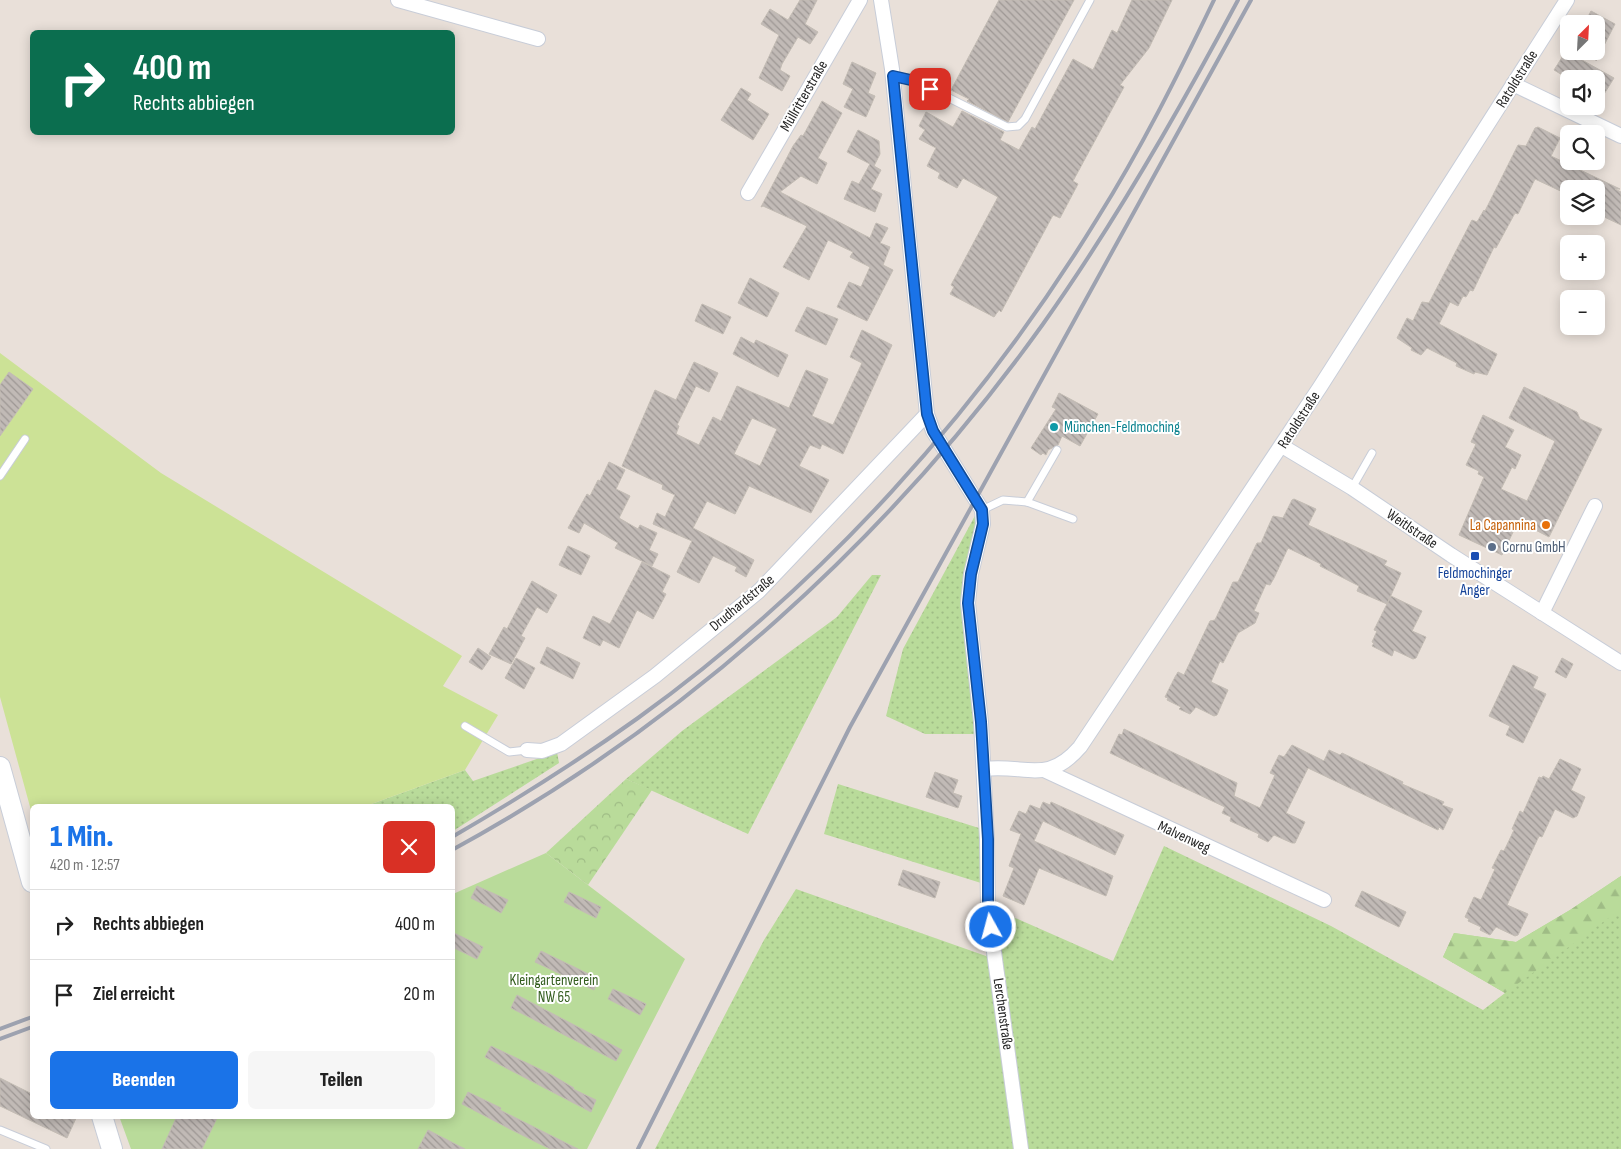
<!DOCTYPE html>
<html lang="de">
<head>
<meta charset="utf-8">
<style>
	:root { --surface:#fff; --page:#f6f6f6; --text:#222; --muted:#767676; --line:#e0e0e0; --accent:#1a73e8 }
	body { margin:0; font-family:"Sofia Sans Condensed",sans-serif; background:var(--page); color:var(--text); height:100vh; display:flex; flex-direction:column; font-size:19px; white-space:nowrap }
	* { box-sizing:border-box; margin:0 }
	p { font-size:16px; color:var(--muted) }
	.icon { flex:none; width:28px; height:28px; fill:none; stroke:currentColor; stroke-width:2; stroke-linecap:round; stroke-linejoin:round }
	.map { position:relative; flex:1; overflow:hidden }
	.details { position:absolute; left:30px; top:804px; width:425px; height:315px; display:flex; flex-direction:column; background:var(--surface); border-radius:8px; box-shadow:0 2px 12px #0003 }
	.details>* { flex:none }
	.banner { position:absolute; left:30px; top:30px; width:425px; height:105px; border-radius:8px; box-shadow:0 2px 12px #0003; background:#0b6e4f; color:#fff; overflow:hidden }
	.needle { width:32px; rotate:24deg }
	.tools { position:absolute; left:1560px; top:15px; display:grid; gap:10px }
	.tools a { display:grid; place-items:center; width:45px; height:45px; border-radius:8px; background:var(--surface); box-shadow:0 2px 12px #0003; font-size:25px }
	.pin { position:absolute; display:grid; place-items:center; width:42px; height:42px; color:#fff; margin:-21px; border-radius:10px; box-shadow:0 2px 8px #0006 }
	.me { position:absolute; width:55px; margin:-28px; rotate:353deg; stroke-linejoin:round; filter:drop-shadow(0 0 4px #0008) }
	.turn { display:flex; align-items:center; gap:18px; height:105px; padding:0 20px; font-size:22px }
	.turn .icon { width:65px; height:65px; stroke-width:2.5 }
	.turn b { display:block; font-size:35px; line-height:42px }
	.round { display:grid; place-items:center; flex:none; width:52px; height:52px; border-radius:8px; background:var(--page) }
	.overview { display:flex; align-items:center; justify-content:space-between; height:85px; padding:0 20px }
	h1 { font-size:30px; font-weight:800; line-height:38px; color:var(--accent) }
	.cta { display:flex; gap:10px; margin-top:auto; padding:10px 20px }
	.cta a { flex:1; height:58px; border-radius:8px; background:var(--accent); color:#fff; font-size:20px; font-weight:800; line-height:58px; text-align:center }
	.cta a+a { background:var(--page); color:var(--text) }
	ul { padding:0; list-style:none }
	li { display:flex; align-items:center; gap:15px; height:70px; padding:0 20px; border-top:1px solid var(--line) }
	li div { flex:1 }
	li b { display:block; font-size:19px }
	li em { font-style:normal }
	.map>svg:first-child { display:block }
	.grass { fill:url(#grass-dots) }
	.forest { fill:url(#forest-firs) }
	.park { fill:url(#park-crowns) }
	.garden { fill:#b9db9a }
	.pitch { fill:#cce296 }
	.building { fill:url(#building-back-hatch); stroke:#c3bcb4; fill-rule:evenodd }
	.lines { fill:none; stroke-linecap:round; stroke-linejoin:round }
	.lane-casing { stroke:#c8cdd8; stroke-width:9 }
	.street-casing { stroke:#c8cdd8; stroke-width:16 }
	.secondary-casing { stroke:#c8cdd8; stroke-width:22 }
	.lane { stroke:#fff; stroke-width:7 }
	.street { stroke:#fff; stroke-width:14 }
	.secondary { stroke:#fff; stroke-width:20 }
	.rail { stroke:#9da2b0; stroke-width:4 }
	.route-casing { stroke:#114b97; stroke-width:12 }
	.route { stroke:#1a73e8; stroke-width:9 }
	.culture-dot { fill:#0f9aa8; stroke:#fff; stroke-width:2 }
	.food-dot { fill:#e8710a; stroke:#fff; stroke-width:2 }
	.service-dot { fill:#5c6f8a; stroke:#fff; stroke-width:2 }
	.transit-dot { fill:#1a4fb4; stroke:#fff; stroke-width:2 }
	.labels { text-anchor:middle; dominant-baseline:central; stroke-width:4; stroke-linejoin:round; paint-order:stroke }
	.street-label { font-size:15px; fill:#272727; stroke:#fff }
	.culture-label { font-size:15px; fill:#0d838f; stroke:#fff; text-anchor:start }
	.food-label { font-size:15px; fill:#c56008; stroke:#fff; text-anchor:end }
	.service-label { font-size:15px; fill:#4e5e75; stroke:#fff; text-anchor:start }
	.transit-label { font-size:15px; fill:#164399; stroke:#fff }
	.park-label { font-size:15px; fill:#335d1e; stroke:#fff }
</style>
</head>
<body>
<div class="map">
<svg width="1621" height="1149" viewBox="0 0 1621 1149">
	<defs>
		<pattern id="grass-dots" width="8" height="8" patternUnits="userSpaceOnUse" patternTransform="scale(1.25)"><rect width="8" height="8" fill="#b9db9a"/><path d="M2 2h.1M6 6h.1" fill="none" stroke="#9fbc85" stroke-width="1.8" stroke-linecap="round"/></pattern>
		<pattern id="forest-firs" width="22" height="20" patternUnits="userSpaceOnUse" patternTransform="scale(1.25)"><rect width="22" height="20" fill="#b9db9a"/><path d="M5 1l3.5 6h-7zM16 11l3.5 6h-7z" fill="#9fbc85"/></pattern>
		<pattern id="park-crowns" width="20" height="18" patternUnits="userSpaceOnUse" patternTransform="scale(1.25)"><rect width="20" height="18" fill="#b9db9a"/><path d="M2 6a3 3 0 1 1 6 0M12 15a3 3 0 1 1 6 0" fill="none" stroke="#9fbc85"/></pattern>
		<pattern id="building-back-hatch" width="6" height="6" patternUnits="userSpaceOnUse" patternTransform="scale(1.25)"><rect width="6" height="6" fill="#c1bab6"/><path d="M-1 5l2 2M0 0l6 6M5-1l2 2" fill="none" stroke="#9d9794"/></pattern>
	</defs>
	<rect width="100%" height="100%" fill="#e9e0d9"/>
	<g class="grass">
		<polygon points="977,512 984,518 967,595 981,734 925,734 886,716 903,649"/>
		<polygon points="872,575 881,575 748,834 626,779 682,731 837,617"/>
		<polygon points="557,752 559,763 453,831 452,806 366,806 465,770 473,781"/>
		<polygon points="838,784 979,828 981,883 824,834"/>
		<polygon points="1164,846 1331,926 1483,1010 1505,993 1443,957 1454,933 1516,942 1570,910 1621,876 1621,1149 655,1149 764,940 796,889 986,956 997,924 995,909 1113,961"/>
	</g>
	<polygon class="forest" points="1621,876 1621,909 1505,993 1443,957 1454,933 1516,942 1570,910"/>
	<polygon class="park" points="626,779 652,790 588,885 546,853"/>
	<polygon class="garden" points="546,853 685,959 587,1149 131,1149 119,1116 452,1116 453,894"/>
	<polygon class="pitch" points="0,353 161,473 462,656 443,686 498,715 465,770 366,806 32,806 32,814 0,697"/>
	<g class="building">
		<polygon points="800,0 817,0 805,24 818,32 810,44 798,37 782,64 780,70 790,76 782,91 759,78 779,35 761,24 770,9 788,20"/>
		<polygon points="999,0 1074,0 1008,122 967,101 969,99 951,90"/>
		<polygon points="1132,0 1172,0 1149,48 1120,85 1124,87 1073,181 1078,184 1060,218 1053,215 1001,312 999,310 994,317 950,294 954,287 951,285 998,197 963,178 957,188 938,178 940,173 927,166 936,148 919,139 925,130 919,126 926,112 953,127 962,111 1004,132 1000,140 1019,150 1032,127 1035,129 1073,59 1093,70 1112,30 1117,33"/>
		<polygon points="1591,11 1615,24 1596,61 1596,24 1584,24"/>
		<polygon points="1566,51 1614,78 1596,107 1596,79 1569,79 1554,70"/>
		<polygon points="852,62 876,73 868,93 875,96 866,117 844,107 853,89 843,84"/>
		<polygon points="741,88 751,94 747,100 769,114 753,140 721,120"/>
		<polygon points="822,101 842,113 818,158 827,163 817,184 801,176 780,192 870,238 876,223 888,228 880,243 890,247 883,265 893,270 867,321 837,307 849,282 861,287 870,267 850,257 853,252 828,240 809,280 783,267 807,226 763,206 761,207 793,146 801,135 803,136"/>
		<polygon points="1538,127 1560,138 1551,156 1620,189 1615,189 1621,192 1621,225 1596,213 1596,189 1569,189 1569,195 1535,179 1518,214 1515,213 1496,248 1494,247 1473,291 1470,290 1466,297 1463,296 1458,306 1450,302 1439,324 1497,354 1487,375 1475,372 1474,374 1456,366 1457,363 1427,348 1421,355 1411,350 1412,348 1397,338 1407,318 1413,321 1422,302 1429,303 1472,220 1477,222 1484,210 1485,211 1518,145 1526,146 1535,128"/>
		<polygon points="858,130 879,141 880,154 874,166 881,170 871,189 882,194 875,212 844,199 852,181 859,184 870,164 847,152"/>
		<polygon points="750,278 779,293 767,317 738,303"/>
		<polygon points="702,304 731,317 723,334 695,321"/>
		<polygon points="807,307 838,319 826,345 795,331"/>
		<path d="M862,330l30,15 -49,109 -21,-10 -2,5 -10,-4 -11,21 30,14 -18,33 -62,-27 -14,28 -28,-13 -14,27 61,32 -8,17 -11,-6 2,-4 -24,-11 -14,27 -22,-11 15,-31 -39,-17 4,-11 8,4 10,-22 -13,-6 1,-4 -41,-19 33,-76 21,10 18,-38 24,11 -9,19 -13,-6 -19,39 2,1 -3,8 23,11 14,-28 8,4 16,-35 52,22 17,-38 22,9 -16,37 21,9 29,-62 -12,-6zM752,418l25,11 -17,37 -26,-12z"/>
		<polygon points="741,337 754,344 756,340 788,355 778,377 733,354"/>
		<polygon points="9,372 33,389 0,436 0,385"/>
		<polygon points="1524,387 1577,412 1580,419 1602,429 1549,537 1524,524 1515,528 1502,555 1459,535 1484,477 1478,474 1479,471 1466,465 1476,444 1471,442 1483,415 1514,430 1505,447 1521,455 1515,469 1512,467 1501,489 1527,501 1555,441 1509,418"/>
		<polygon points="1059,393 1098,414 1080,446 1062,436 1058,445 1048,450 1046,455 1043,453 1041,455 1031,448 1056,409 1052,407"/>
		<polygon points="609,462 625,470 616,489 630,496 619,518 638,529 640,525 657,533 649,550 658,554 652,566 615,548 618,543 584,523 579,533 568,528 587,494 590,496 598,480 600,481"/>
		<polygon points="1294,499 1316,509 1308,525 1387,561 1384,565 1401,573 1387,604 1357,591 1359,586 1320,566 1321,564 1288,548 1274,578 1270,585 1266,584 1254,611 1259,613 1255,623 1238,633 1223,663 1220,661 1211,682 1228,690 1217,715 1214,716 1196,707 1190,714 1179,709 1181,707 1167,700 1168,698 1165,697 1175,677 1178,672 1184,675 1210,621 1215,620 1233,582 1238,582 1257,543 1261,543 1273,516 1283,518 1292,500"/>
		<polygon points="568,546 590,556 581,575 559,565"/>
		<polygon points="642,562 670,576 662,592 666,594 653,619 637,610 619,648 603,640 600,646 583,638 593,616 610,624"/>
		<polygon points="532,581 557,595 547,613 537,607 521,636 525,638 511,664 489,654 504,627 507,629"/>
		<polygon points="1391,596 1422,611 1412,631 1426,637 1416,658 1413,659 1394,650 1392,656 1372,646 1374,643 1372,642 1377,631 1374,630"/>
		<polygon points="547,647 580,663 573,679 540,663"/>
		<polygon points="478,648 491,657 482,670 469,662"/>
		<polygon points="516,658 535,668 524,689 505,678"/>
		<polygon points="1562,658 1573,664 1566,678 1555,672"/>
		<polygon points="1513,665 1538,677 1533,688 1546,694 1523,743 1506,735 1510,726 1489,716"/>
		<polygon points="1124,729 1237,783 1234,796 1260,808 1275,775 1270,773 1279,755 1284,757 1292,745 1324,761 1329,750 1340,755 1342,753 1403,782 1402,784 1444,802 1442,805 1453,809 1443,830 1439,827 1438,830 1308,768 1286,813 1305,822 1295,843 1292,843 1274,835 1268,842 1258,837 1259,834 1230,821 1231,817 1222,813 1225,807 1110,753 1119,734 1122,735"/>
		<polygon points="1560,759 1581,769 1571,790 1585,797 1577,816 1573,818 1555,809 1542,837 1539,836 1507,905 1528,914 1518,935 1515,936 1496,927 1490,935 1480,930 1481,927 1468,921 1469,919 1465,917 1474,897 1481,900 1495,869 1492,868 1501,850 1504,851 1514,830 1512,829 1520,811 1523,813 1539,777 1542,778 1543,776 1549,779"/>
		<polygon points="935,772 958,780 953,793 962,796 958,808 926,797"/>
		<polygon points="1043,802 1050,805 1051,802 1124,835 1115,855 1043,821 1034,841 1113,876 1106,896 1039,868 1024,905 1003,896 1014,868 1009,866 1021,834 1010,830 1019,811 1026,814 1030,805 1040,809"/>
		<polygon points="903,870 940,882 935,898 898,885"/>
		<polygon points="477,886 508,900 501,913 471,898"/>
		<polygon points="1362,891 1406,912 1399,927 1355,906"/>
		<polygon points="569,892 601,907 596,918 564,902"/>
		<polygon points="452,932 483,947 477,959 452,947"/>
		<polygon points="541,951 599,979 594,990 535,962"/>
		<polygon points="613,989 646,1004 640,1015 608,999"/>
		<polygon points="517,995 622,1050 616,1061 511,1008"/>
		<polygon points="491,1046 550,1074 574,1088 573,1089 596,1100 591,1112 485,1057"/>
		<polygon points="0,1078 32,1094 32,1116 77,1116 67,1138 0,1106"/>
		<polygon points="468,1092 501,1108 500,1110 578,1149 550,1149 510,1129 462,1104"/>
		<polygon points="177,1116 218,1116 202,1149 162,1149"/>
		<polygon points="428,1130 465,1149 418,1149"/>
	</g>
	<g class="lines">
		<defs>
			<g id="lane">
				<polyline points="893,76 915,81 1007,127 1018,126 1025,119 1090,0"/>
				<polyline points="0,476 25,439"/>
				<polyline points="1352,488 1372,453"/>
				<polyline points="1027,502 1057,450"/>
				<polyline points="982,510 1003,500 1027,502 1073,519"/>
				<polyline points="465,726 509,752 527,750"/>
				<polyline points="0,1130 46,1149"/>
			</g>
			<g id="street">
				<polyline points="398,0 538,39"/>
				<polyline points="881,0 892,69 927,414 933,431 982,510 983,524 971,574 968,603 981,722 987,839 988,908 1021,1149"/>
				<polyline points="1513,84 1621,136"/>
				<polyline points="748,193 860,0"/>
				<polyline points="1282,446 1352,488 1451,555 1621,663"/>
				<polyline points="1542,613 1595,506"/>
				<polyline points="527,750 542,751 561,744 655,676 759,591 927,414"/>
				<path d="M984,769c43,-5 63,16 96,-22l240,-360 247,-387"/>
				<polyline points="1046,771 1324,900"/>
			</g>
			<g id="secondary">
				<polyline points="0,767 32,882"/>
				<polyline points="102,1116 112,1149"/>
			</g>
		</defs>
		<use href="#lane" class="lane-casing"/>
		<use href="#street" class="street-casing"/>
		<use href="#secondary" class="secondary-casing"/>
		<use href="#lane" class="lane"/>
		<use href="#street" class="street"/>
		<use href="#secondary" class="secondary"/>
		<g class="rail">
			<path d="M452,837c64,-37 126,-76 186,-119 184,-133 340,-305 459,-499 44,-70 81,-144 117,-219"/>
			<path d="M452,850c233,-127 437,-311 591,-526 73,-103 136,-213 195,-324"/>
			<polyline points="0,1029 32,1017"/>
			<polyline points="0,1039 32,1027"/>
			<polyline points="638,1149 850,727 1251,0"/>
		</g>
	</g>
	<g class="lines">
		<defs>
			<polyline id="route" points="930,89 915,81 893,76 927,414 933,431 982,510 983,524 971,574 968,603 981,722 988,839 988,908 991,927"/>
		</defs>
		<use href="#route" class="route-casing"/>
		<use href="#route" class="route"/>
	</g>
	<circle class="culture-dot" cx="1054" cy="427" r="5"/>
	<circle class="food-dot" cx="1546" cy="525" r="5"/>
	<circle class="service-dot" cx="1492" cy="547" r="5"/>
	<rect class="transit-dot" x="1470" y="551" width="10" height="10" rx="2.5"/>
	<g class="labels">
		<g class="street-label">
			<text transform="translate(1517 79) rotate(-58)">Ratoldstraße</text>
			<text transform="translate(804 96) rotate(-60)">Müllritterstraße</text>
			<text transform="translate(1299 420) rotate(-57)">Ratoldstraße</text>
			<text transform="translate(1412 529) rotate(34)">Weitlstraße</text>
			<text transform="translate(742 603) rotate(-40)">Drudhardstraße</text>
			<text transform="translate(1184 837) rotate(25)">Malvenweg</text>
			<text transform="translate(1003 1014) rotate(82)">Lerchenstraße</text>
		</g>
		<g class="culture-label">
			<text x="1064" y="427">München-Feldmoching</text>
		</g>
		<g class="food-label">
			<text x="1536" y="525">La Capannina</text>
		</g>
		<g class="service-label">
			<text x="1502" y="547">Cornu GmbH</text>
		</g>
		<g class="transit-label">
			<text x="1475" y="573">Feldmochinger<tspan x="1475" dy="17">Anger</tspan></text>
		</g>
		<g class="park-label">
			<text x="554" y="980">Kleingartenverein<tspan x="554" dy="17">NW 65</tspan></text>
		</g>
	</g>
</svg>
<div class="tools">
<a><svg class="needle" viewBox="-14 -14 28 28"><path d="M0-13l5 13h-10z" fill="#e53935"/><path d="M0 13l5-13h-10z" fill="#767676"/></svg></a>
<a><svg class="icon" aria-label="sound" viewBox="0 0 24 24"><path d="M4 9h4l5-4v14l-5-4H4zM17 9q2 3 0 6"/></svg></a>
<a><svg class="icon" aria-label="search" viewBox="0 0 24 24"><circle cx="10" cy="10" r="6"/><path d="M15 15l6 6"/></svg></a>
<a><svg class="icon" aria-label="layers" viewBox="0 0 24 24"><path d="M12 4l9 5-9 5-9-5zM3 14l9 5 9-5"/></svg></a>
<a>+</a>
<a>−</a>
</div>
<div class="pin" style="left:930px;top:89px;background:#d93025"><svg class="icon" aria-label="arrive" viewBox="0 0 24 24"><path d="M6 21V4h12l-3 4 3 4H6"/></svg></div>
<svg class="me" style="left:991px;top:927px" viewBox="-20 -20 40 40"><circle r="17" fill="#1a73e8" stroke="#fff" stroke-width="3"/><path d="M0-11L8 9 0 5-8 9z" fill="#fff"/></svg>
<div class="banner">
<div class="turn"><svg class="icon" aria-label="right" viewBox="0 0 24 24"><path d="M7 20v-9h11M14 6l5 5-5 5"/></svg><div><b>400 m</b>Rechts abbiegen</div></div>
</div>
<section class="details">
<div class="overview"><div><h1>1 Min.</h1><p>420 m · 12:57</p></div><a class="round" style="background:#d93025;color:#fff"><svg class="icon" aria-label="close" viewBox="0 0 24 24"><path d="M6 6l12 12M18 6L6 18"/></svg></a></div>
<ul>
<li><svg class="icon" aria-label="right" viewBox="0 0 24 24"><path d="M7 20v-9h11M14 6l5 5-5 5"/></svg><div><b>Rechts abbiegen</b></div><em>400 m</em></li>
<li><svg class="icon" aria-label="arrive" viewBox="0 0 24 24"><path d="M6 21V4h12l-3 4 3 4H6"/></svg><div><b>Ziel erreicht</b></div><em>20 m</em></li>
</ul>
<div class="cta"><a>Beenden</a><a>Teilen</a></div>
</section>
</div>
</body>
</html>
